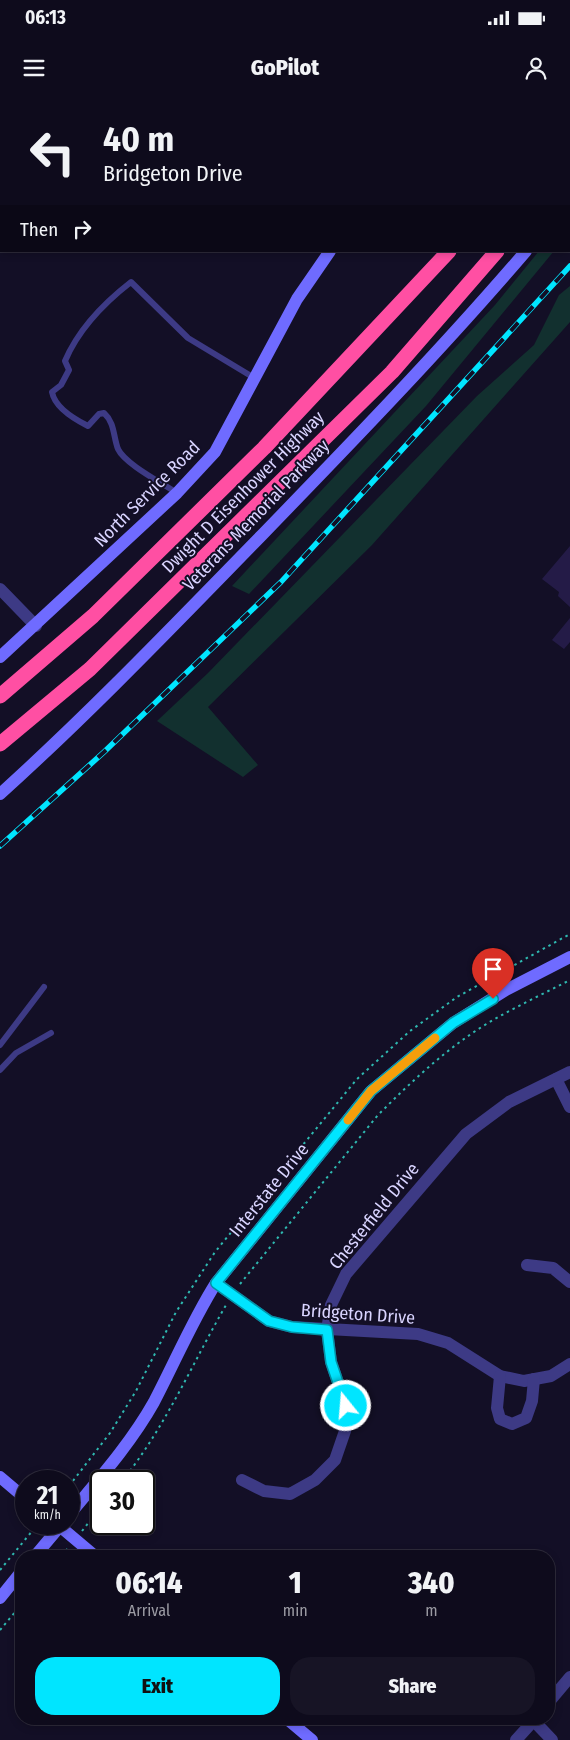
<!DOCTYPE html>
<html lang="en">
<head>
<meta charset="utf-8">
<style>
	:root { --surface:#0e0b1c; --page:#171425; --text:#f1f3f6; --muted:#9b9ba3; --line:#2e2b3b; --accent:#00e5ff }
	body { margin:0; font-family:"Fira Sans Condensed",sans-serif; background:var(--page); color:var(--text); height:100vh; display:flex; flex-direction:column; font-size:19px; white-space:nowrap }
	* { box-sizing:border-box; margin:0 }
	p { font-size:16px; color:var(--muted) }
	.icon { flex:none; width:28px; height:28px; fill:none; stroke:currentColor; stroke-width:2; stroke-linecap:round; stroke-linejoin:round }
	.map { position:relative; flex:1; overflow:hidden }
	.sheet { position:absolute; left:15px; top:1450px; width:540px; height:175px; display:flex; flex-direction:column; background:var(--surface); border-radius:20px; box-shadow:0 2px 8px #0003,0 0 0 1px var(--line) }
	.sheet>* { flex:none }
	.guide { position:absolute; left:0px; top:0px; width:570px; height:152px; box-shadow:0 2px 8px #0003,0 0 0 1px var(--line); background:#0e0b1c; color:var(--text); overflow:hidden }
	.speed { position:absolute; left:15px; top:1370px; display:flex; gap:10px; font-size:25px; font-weight:700; text-align:center }
	.speed>* { display:grid; place-content:center; width:65px; height:65px; border-radius:50%; background:var(--surface); box-shadow:0 2px 8px #0003,0 0 0 1px var(--line); line-height:1 }
	.speed small { font-size:12px; font-weight:400 }
	.speed .limit { border:2px solid #111; border-radius:8px; background:#fff; color:#111 }
	.pin { position:absolute; display:grid; place-items:center; width:42px; height:42px; color:#fff; margin:-51px -21px; border-radius:50% 50% 50% 0; rotate:-45deg; box-shadow:0 0 5px #0007 }
	.pin .icon { rotate:45deg }
	.me { position:absolute; width:55px; margin:-28px; rotate:343deg; stroke-linejoin:round; filter:drop-shadow(0 0 4px #0008) }
	.turn { display:flex; align-items:center; gap:18px; height:105px; padding:0 20px; font-size:22px }
	.turn .icon { width:65px; height:65px; stroke-width:2.5 }
	.turn b { display:block; font-size:35px; line-height:42px }
	.then { display:flex; align-items:center; height:48px; padding:0 20px; background:#0003; gap:10px; font-size:19px }
	.eta { display:flex; justify-content:space-evenly; align-items:center; height:85px; text-align:center }
	.eta b { font-size:30px; font-weight:800; line-height:35px }
	.primary-button { display:flex; gap:10px; margin-top:auto; padding:10px 20px }
	.primary-button a { flex:1; height:58px; border-radius:20px; background:var(--accent); color:#111; font-size:20px; font-weight:800; line-height:58px; text-align:center }
	.primary-button a+a { background:var(--page); color:var(--text) }
	.status { display:flex; justify-content:space-between; align-items:center; height:35px; padding:0 25px; background:var(--surface); direction:ltr }
	.status svg { height:14px; fill:currentColor }
	header { display:flex; justify-content:space-between; align-items:center; height:65px; padding:0 20px; background:var(--surface); font-size:22px; font-weight:800 }
	.map>svg:first-child { display:block }
	.green { fill:#12302f }
	.building { fill:#241b47 }
	.lines { fill:none; stroke-linecap:round; stroke-linejoin:round }
	.path { stroke:#2fb8b0; stroke-width:2; stroke-dasharray:2.5 4; stroke-linecap:butt }
	.lane { stroke:#3d3a85; stroke-width:6 }
	.street { stroke:#3d3a85; stroke-width:12 }
	.secondary { stroke:#6f6bff; stroke-width:12 }
	.highway { stroke:#ff4fa3; stroke-width:15 }
	.rail-casing { stroke:#00e5ff; stroke-width:5.5 }
	.rail { stroke:#130f26; stroke-width:4; stroke-dasharray:11; stroke-linecap:butt }
	.route-casing { stroke:#0095a6; stroke-width:12 }
	.route { stroke:#00e5ff; stroke-width:9 }
	.slow { stroke:#f59e0b; stroke-width:9 }
	.labels { text-anchor:middle; dominant-baseline:central; stroke-width:4; stroke-linejoin:round; paint-order:stroke }
	.street-label { font-size:18px; fill:#d9d4ff; stroke:#130f26 }
</style>
</head>
<body>
<div class="status"><b>06:13</b><svg viewBox="0 0 49 12"><path d="M0 12V9h3v3zM5 12V6h3v6zM10 12V3h3v9zM15 12V0h3v12zM26 1h20v11H26zM47 4h2v5h-2z"/></svg></div>
<header><svg class="icon" aria-label="menu" viewBox="0 0 24 24"><path d="M4 6h16M4 12h16M4 18h16"/></svg>GoPilot<svg class="icon" aria-label="person" viewBox="0 0 24 24"><circle cx="12" cy="8" r="4"/><path d="M4 21q1-7 8-7t8 7"/></svg></header>
<div class="map">
<svg width="570" height="1640" viewBox="0 0 570 1640">
	<rect width="100%" height="100%" fill="#130f26"/>
	<g class="green">
		<polygon points="539,151 554,151 426,306 249,494 232,486 495,205"/>
		<polygon points="570,186 570,222 372,445 208,607 258,665 243,677 157,621 208,573 477,296 534,245 559,195"/>
	</g>
	<g class="building">
		<polygon points="570,446 570,507 558,496 559,492 542,479"/>
		<polygon points="570,518 570,542 564,549 552,540"/>
	</g>
	<g class="lines">
		<g class="path">
			<path d="M240,1184l138,-169c34,-34 69,-67 110,-92 27,-16 55,-29 82,-43"/>
			<path d="M122,1381c43,-53 70,-117 104,-176"/>
			<polyline points="69,1386 110,1333 136,1291 176,1212 215,1152 357,979 410,931 457,897 570,834"/>
			<polyline points="82,1431 101,1407"/>
			<polyline points="62,1456 68,1448"/>
			<polyline points="0,1470 38,1424"/>
			<polyline points="0,1530 21,1505"/>
		</g>
		<g class="lane">
			<path d="M177,393c-15,-10 -52,-29 -59,-44 -5,-13 -3,-26 -14,-36l-5,1 -11,12c-14,-7 -33,-18 -36,-34l9,-7 8,-15 -4,-9c14,-33 39,-58 66,-79l57,56 68,41"/>
			<polyline points="0,945 44,887"/>
			<polyline points="0,970 16,953 51,933"/>
		</g>
		<g class="street">
			<polyline points="418,0 420,1"/>
			<polyline points="0,489 36,526"/>
			<polyline points="556,979 570,1007"/>
			<polyline points="527,1165 553,1168 570,1182"/>
			<polyline points="216,1183 269,1221 292,1227 418,1234 448,1243 500,1276 524,1281 551,1276 570,1264"/>
			<polyline points="500,1276 497,1308 500,1319 512,1324 526,1318 532,1301 534,1279"/>
			<polyline points="242,1380 264,1391 290,1394 315,1380 335,1360 345,1331 346,1306 331,1262 327,1230 331,1205 346,1174 466,1034 509,1002 570,972"/>
			<polyline points="549,1602 570,1577"/>
			<polyline points="533,1620 552,1640"/>
			<polyline points="516,1640 535,1619"/>
		</g>
		<g class="secondary">
			<polyline points="455,1 456,0"/>
			<polyline points="569,101 570,99"/>
			<polyline points="0,557 177,393 215,352 297,199 330,151"/>
			<path d="M0,694c91,-82 176,-171 262,-259 90,-93 180,-186 264,-284"/>
			<polyline points="0,1377 26,1399"/>
			<path d="M69,1415c30,-36 62,-72 85,-113 21,-40 38,-81 62,-119l155,-192 82,-68 53,-33 64,-33"/>
			<polyline points="57,1424 95,1456"/>
			<polyline points="35,1456 62,1424"/>
			<polyline points="0,1498 21,1472"/>
			<polyline points="287,1619 312,1640"/>
		</g>
		<g class="highway">
			<polyline points="569,9 570,8"/>
			<polyline points="569,68 570,67"/>
			<polyline points="0,596 93,516 264,348 449,151"/>
			<polyline points="0,644 90,569 392,272 497,151"/>
		</g>
		<defs>
			<polyline id="rail" points="0,746 104,652 281,482 570,166"/>
		</defs>
		<use href="#rail" class="rail-casing"/>
		<use href="#rail" class="rail"/>
	</g>
	<g class="lines">
		<defs>
			<polyline id="route" points="346,1306 331,1262 327,1230 292,1227 269,1221 216,1183 371,991 453,923 493,899"/>
		</defs>
		<use href="#route" class="route-casing"/>
		<use href="#route" class="route"/>
		<polyline class="slow" points="348,1020 371,991 435,938"/>
	</g>
	<g class="labels">
		<g class="street-label">
			<text transform="translate(243 392) rotate(-45)">Dwight D Eisenhower Highway</text>
			<text transform="translate(147 394) rotate(-45)">North Service Road</text>
			<text transform="translate(256 415) rotate(-46)">Veterans Memorial Parkway</text>
			<text transform="translate(269 1090) rotate(-51)">Interstate Drive</text>
			<text transform="translate(374 1116) rotate(-51)">Chesterfield Drive</text>
			<text transform="translate(358 1214) rotate(4)">Bridgeton Drive</text>
		</g>
	</g>
</svg>
<div class="speed"><div>21<small>km/h</small></div><div class="limit">30</div></div>
<div class="pin" style="left:493px;top:899px;background:#d93025"><svg class="icon" aria-label="arrive" viewBox="0 0 24 24"><path d="M6 21V4h12l-3 4 3 4H6"/></svg></div>
<svg class="me" style="left:346px;top:1306px" viewBox="-20 -20 40 40"><circle r="17" fill="#00e5ff" stroke="#fff" stroke-width="3"/><path d="M0-11L8 9 0 5-8 9z" fill="#fff"/></svg>
<div class="guide">
<div class="turn"><svg class="icon" aria-label="left" viewBox="0 0 24 24"><path d="M17 20v-9H6M10 6l-5 5 5 5"/></svg><div><b>40 m</b>Bridgeton Drive</div></div>
<div class="then">Then<svg class="icon" aria-label="right" viewBox="0 0 24 24"><path d="M7 20v-9h11M14 6l5 5-5 5"/></svg></div>
</div>
<section class="sheet">
<div class="eta">
<div><b>06:14</b><p>Arrival</p></div>
<div><b>1</b><p>min</p></div>
<div><b>340</b><p>m</p></div>
</div>
<div class="primary-button"><a>Exit</a><a>Share</a></div>
</section>
</div>
</body>
</html>
